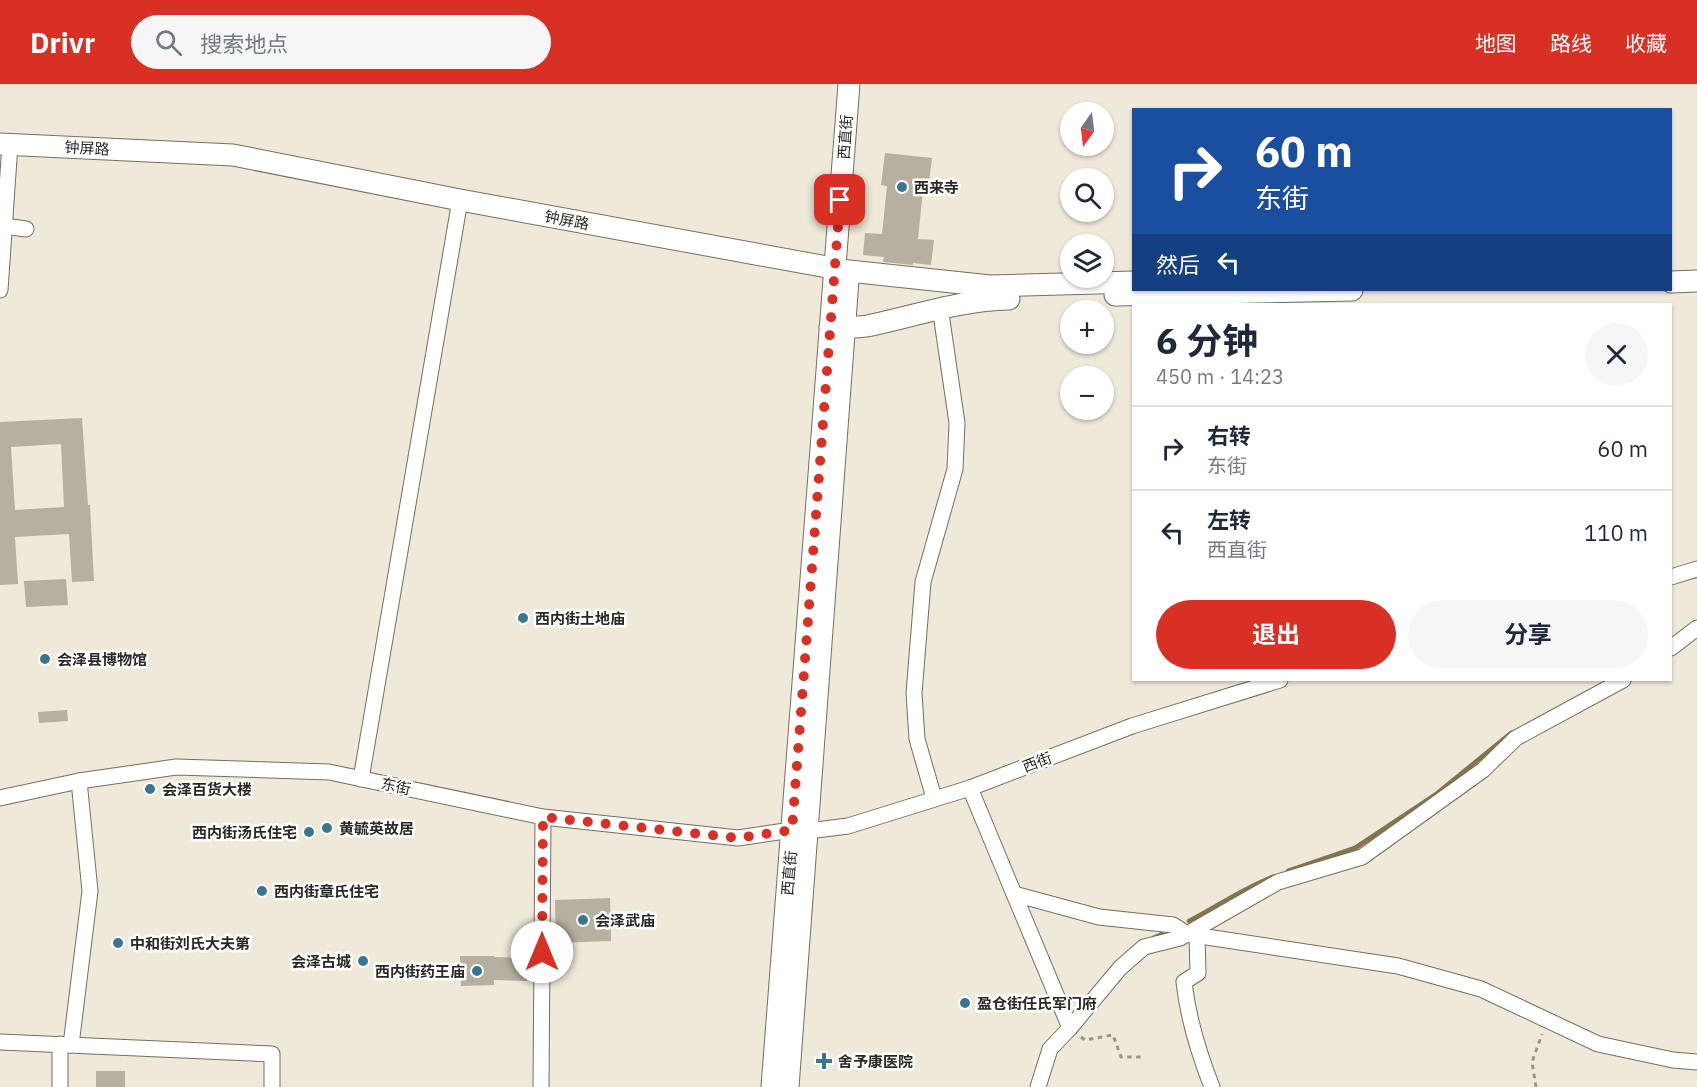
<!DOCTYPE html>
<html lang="zh">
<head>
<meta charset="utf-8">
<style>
	:root { --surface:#fff; --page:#f6f6f7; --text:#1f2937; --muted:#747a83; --line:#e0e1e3; --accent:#d93025 }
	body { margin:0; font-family:"IBM Plex Sans","Noto Sans SC",sans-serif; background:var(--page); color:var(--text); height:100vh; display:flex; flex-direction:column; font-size:22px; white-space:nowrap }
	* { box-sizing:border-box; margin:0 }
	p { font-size:20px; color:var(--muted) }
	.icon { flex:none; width:33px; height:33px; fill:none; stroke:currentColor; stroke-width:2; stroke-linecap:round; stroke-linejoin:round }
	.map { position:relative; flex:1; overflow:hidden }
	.panel { position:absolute; left:1132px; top:219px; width:540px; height:378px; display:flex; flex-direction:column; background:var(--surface); border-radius:0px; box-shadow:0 2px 4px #0004 }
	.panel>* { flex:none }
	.banner { position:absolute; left:1132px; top:24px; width:540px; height:183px; border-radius:0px; box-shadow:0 2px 4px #0004; background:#1a4fa0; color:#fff; overflow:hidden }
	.needle { width:39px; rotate:194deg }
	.tools { position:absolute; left:1060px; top:18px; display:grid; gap:12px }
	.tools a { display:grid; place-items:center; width:54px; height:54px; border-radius:50%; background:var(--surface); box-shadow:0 2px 4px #0004; font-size:30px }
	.pin { position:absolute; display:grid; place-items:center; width:51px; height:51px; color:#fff; margin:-26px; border-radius:12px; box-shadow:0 3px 9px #0006 }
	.me { position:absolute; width:66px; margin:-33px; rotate:0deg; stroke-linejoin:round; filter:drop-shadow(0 0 4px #0008) }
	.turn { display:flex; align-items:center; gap:21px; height:126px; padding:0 24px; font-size:27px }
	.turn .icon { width:78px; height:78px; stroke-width:2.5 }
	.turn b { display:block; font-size:42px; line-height:51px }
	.then { display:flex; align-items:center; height:57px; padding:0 24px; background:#0003; gap:12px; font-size:22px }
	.round { display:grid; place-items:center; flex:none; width:63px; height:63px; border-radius:32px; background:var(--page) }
	.headline { display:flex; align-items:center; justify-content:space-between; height:102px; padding:0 24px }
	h1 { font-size:36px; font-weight:700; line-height:45px }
	.action { display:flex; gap:12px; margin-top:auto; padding:12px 24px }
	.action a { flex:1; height:69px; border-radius:36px; background:var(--accent); color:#fff; font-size:24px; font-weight:700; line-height:69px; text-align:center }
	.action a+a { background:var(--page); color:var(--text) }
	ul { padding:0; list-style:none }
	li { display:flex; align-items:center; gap:18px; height:84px; padding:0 24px; border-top:2px solid var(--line) }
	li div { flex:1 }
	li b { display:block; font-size:22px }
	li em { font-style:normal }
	header { display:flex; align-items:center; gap:36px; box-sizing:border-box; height:84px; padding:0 30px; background:var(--accent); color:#fff }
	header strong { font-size:28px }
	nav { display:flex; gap:33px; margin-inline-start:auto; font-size:21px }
	.search { width:420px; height:54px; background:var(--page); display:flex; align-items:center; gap:15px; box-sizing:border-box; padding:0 21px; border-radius:33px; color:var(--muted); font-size:22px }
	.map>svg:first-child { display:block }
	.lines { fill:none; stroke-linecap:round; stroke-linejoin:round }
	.stream { stroke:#84754f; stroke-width:4.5 }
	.building { fill:#b6b0a1; fill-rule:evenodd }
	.street-casing { stroke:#746f61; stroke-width:17 }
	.secondary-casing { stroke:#746f61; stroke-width:23 }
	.path { stroke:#9a958a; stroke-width:3; stroke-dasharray:4.5 4.5; stroke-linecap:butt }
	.street { stroke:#fff; stroke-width:15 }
	.secondary { stroke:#fff; stroke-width:21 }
	.route { stroke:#d93025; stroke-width:10; stroke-dasharray:0 18 }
	.poi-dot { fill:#3a768e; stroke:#fff; stroke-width:2 }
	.labels { text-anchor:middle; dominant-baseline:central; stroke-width:5; stroke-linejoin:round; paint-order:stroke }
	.street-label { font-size:15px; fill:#2c2924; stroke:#fff }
	.poi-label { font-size:15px; font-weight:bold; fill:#2c2924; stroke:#fff; text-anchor:start }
</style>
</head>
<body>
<header>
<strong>Drivr</strong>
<div class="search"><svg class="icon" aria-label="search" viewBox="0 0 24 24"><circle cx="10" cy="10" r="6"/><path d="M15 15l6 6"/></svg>搜索地点</div>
<nav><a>地图</a><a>路线</a><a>收藏</a></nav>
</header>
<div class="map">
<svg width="1697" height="1003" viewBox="0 0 1697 1003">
	<rect width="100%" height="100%" fill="#efe9da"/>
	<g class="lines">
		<g class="stream">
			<polyline points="1288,787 1355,764 1435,711 1511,649"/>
			<path d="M1189,837c29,-15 56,-34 86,-45"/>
			<polyline points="1153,854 1162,850"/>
		</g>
	</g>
	<g class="building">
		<polygon points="885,69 932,74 928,106 923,106 918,155 934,156 931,181 913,179 913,181 883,178 884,173 863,171 865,149 882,150 887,102 881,101"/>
		<path d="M82,334l6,87h2l4,76 -22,1 -3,-48 -54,3 3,47 -18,1v-163zM61,360l3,63 -49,3 -4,-63z"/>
		<polygon points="66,495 68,521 26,523 24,497"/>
		<polygon points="67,626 68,637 39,639 38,628"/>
		<polygon points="610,814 611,857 556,859 555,816"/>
		<polygon points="460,872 494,872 494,873 527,874 527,897 494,896 494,901 461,902"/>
		<rect x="96" y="987" width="29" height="16"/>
	</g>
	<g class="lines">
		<defs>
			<g id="street">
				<polyline points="4,142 26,145"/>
				<polyline points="0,206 10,60"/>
				<polyline points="1671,493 1697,485"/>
				<polyline points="1671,564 1697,544"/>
				<polyline points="361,695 460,116"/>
				<polyline points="970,704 1014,810 1099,833 1173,841 1187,850 1398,882 1481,905 1598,960 1673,976 1697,978"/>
				<polyline points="0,714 79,697 176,683 329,688 543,733 738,754 792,746 808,747 848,742 970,704 1132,642 1280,596"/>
				<polyline points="934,714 917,655 914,609 923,498 955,385 957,339 940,223"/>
				<polyline points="1014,810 1070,944"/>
				<path d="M1197,852l1,37 -14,9c4,36 15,72 28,105"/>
				<polyline points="0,958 272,970 272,1003"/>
				<polyline points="60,960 60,1003"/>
				<polyline points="71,961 90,807 79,697"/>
				<polyline points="541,1003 543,733"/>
				<polyline points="1038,1003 1050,965 1070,944 1120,884 1144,863 1180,854 1278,798 1362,773 1483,686 1516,654 1623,596"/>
			</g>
			<g id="secondary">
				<polyline points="0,60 233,71 460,116 849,187 990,202 1134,198"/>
				<polyline points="1671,198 1697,197"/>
				<polyline points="1115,211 1352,206"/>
				<path d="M830,243c12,0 25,1 37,-1 48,-10 93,-26 142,-27"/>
				<polyline points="772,1003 849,0"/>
				<polyline points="788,1003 848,196"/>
			</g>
		</defs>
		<use href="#street" class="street-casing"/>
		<use href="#secondary" class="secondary-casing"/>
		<g class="path">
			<polyline points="1081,953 1085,956 1113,951 1121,973 1143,973"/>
			<polyline points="1536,1003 1532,978 1542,950"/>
		</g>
		<use href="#street" class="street"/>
		<use href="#secondary" class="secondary"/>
	</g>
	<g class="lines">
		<polyline class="route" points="542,868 543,733 738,754 792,746 840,116"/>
	</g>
	<g class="poi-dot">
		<circle cx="902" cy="103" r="6"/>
		<circle cx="523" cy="534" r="6"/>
		<circle cx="45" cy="575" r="6"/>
		<circle cx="150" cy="705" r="6"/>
		<circle cx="327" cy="744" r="6"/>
		<circle cx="309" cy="748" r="6"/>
		<circle cx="262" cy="807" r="6"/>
		<circle cx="583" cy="836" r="6"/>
		<circle cx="118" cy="859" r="6"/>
		<circle cx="363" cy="877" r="6"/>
		<circle cx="477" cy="887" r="6"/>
		<circle cx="965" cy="919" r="6"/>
		<path d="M821 968h6v6h6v6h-6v6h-6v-6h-6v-6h6z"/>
	</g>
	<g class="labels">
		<g class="street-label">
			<text transform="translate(845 53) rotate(-86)">西直街</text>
			<text transform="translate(87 64) rotate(3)">钟屏路</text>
			<text transform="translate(567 136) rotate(11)">钟屏路</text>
			<text transform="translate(1037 678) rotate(-21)">西街</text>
			<text transform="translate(396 702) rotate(12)">东街</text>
			<text transform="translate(789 789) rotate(-85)">西直街</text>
		</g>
		<g class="poi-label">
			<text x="914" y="103">西来寺</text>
			<text x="535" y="534">西内街土地庙</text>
			<text x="57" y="575">会泽县博物馆</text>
			<text x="162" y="705">会泽百货大楼</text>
			<text x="339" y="744">黄毓英故居</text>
			<text x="297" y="748" text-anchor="end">西内街汤氏住宅</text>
			<text x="274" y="807">西内街章氏住宅</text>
			<text x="595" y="836">会泽武庙</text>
			<text x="130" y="859">中和街刘氏大夫第</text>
			<text x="351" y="877" text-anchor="end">会泽古城</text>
			<text x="465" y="887" text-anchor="end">西内街药王庙</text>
			<text x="977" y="919">盈仓街任氏军门府</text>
			<text x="838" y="977">舍予康医院</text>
		</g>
	</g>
</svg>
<div class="tools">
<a><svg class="needle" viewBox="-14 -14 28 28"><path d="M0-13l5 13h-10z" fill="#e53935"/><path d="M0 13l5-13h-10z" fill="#747a83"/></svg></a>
<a><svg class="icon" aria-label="search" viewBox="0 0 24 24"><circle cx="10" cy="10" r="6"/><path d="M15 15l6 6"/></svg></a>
<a><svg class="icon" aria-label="layers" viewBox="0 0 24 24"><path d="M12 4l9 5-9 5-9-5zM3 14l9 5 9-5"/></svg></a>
<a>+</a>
<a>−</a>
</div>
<div class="pin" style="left:840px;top:116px;background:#d93025"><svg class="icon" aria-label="arrive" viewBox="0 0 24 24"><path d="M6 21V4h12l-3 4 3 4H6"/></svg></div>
<svg class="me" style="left:542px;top:868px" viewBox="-20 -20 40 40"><circle r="19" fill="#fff"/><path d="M0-13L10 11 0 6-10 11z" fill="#d93025"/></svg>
<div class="banner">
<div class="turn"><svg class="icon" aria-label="right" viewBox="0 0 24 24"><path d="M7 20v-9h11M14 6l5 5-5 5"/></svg><div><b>60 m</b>东街</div></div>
<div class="then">然后<svg class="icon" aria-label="left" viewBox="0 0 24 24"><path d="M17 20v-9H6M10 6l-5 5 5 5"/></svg></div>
</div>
<section class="panel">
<div class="headline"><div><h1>6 分钟</h1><p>450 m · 14:23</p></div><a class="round"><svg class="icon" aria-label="close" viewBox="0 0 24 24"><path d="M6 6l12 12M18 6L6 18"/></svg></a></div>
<ul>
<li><svg class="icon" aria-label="right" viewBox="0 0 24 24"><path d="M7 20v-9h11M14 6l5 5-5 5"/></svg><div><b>右转</b><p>东街</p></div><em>60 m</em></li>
<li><svg class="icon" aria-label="left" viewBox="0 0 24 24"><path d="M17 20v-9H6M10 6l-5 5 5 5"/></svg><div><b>左转</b><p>西直街</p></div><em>110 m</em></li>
</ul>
<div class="action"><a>退出</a><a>分享</a></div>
</section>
</div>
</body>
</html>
